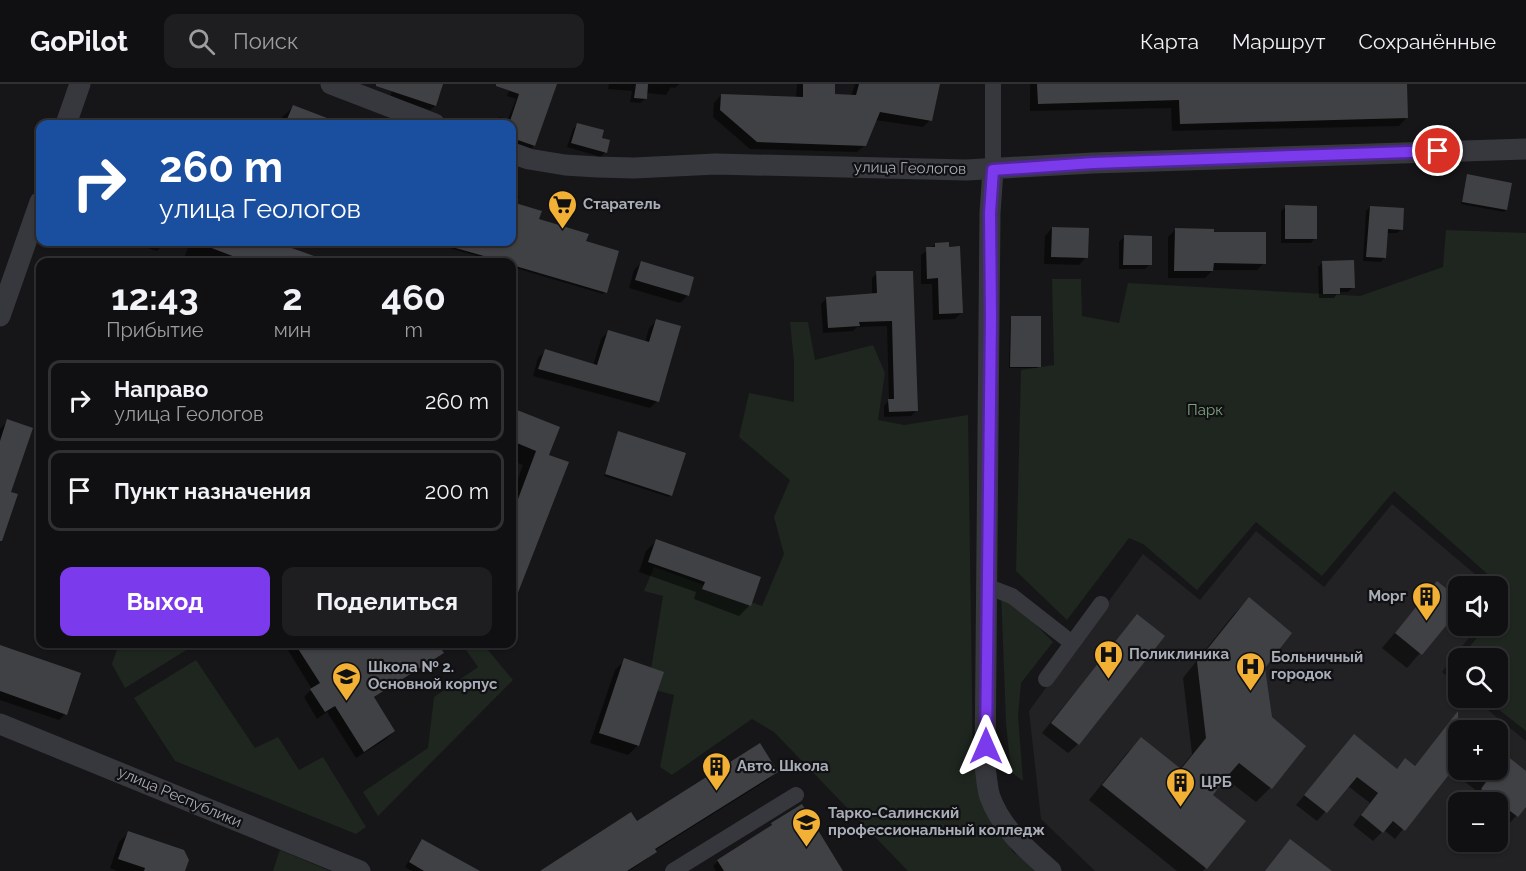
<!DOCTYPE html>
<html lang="ru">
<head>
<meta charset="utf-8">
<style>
	:root { --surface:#101012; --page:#1e1e20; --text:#f1f3f6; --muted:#9c9d9f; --line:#303032; --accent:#7c3aed }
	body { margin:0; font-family:Raleway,sans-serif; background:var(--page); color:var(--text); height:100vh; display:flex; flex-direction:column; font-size:22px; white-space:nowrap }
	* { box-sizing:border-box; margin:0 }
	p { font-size:20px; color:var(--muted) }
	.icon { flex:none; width:33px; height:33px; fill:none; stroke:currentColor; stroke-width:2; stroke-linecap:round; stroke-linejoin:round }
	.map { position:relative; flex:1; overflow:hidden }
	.sheet { position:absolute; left:36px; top:174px; width:480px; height:390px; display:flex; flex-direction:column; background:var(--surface); border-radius:12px; box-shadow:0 2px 4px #0004,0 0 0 2px var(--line) }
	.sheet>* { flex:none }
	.top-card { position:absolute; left:36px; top:36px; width:480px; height:126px; border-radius:12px; box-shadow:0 2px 4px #0004,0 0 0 2px var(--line); background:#1a4fa0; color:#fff; overflow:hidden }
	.tools { position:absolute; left:1448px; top:492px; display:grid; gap:12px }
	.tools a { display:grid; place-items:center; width:60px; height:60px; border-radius:12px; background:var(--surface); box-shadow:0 2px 4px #0004,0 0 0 2px var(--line); font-size:30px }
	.pin { position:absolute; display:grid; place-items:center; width:51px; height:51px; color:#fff; margin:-26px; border:3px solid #fff; border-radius:50%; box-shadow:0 2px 6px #0007 }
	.me { position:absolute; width:66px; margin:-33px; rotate:0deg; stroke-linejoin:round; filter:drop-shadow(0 0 4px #0008) }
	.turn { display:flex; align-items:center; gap:21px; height:126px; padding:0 24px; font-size:27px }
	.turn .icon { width:78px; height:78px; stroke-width:2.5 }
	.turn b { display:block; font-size:42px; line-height:51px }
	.eta { display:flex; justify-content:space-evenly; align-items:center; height:102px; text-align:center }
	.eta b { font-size:36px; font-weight:700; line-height:42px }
	.cta { display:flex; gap:12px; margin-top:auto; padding:12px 24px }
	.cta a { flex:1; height:69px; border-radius:12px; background:var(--accent); color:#fff; font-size:24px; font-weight:700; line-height:69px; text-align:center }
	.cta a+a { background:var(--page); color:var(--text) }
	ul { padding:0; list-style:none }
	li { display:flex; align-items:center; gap:18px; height:81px; margin:0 12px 9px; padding:0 12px; border:3px solid var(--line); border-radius:12px }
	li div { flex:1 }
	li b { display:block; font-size:22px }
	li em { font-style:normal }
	header { display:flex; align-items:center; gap:36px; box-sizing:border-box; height:84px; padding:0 30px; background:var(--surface); border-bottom:2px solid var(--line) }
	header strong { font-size:28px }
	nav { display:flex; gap:33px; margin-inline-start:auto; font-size:21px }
	.search { width:420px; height:54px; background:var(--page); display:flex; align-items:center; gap:15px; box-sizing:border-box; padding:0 21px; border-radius:12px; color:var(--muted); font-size:22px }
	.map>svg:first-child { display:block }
	.built { fill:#222225; fill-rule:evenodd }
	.green { fill:#1e261f }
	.shadow { fill:#0007 }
	.building { fill:#404145 }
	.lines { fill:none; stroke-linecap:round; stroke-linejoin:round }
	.minor { stroke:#37383d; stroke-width:16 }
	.tertiary { stroke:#37383d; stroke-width:21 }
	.route-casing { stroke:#51269a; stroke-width:15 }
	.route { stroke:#7c3aed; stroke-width:10 }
	.labels { text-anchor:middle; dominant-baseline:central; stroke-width:4.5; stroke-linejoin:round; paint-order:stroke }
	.street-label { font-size:15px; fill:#a8adb8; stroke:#111113 }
	.poi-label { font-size:15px; font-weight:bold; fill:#a8adb8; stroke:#111113; text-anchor:start }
	.park-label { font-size:15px; fill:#7fa381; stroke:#111113 }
</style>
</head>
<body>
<header>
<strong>GoPilot</strong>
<div class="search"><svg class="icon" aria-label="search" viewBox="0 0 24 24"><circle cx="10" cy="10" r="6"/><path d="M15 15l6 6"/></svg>Поиск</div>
<nav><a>Карта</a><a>Маршрут</a><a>Сохранённые</a></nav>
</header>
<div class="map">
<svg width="1526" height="787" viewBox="0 0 1526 787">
	<rect width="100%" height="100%" fill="#161618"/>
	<path class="built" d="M1392,420l97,82h-31v40h20l-36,46 16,13v13h15l53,43v130h-431l-54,-52 -12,-108 114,-157 57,46 56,-69 68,56zM1458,646h39v40h-39zM1458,718h39v40h-39z"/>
	<g class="green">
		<polygon points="1446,146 1526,149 1526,647 1484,614 1497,614 1497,574 1461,574 1486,542 1497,542 1497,527 1510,510 1394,407 1322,492 1256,438 1197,506 1143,460 1129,454 1067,536 1016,487 1021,286 1054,281 1052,195 1081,195 1082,232 1119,239 1128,199 1360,212 1443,183"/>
		<polygon points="790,238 808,238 815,276 873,261 885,289 878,336 904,341 968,331 973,683 1012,767 1039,787 908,787 774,648 752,635 672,691 660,683 674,611 648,604 663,512 644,507 654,483 762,522 784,470 774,433 790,396 739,353 749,309 794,318 794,278"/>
		<polygon points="1001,506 1053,558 1021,599 1018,631 1023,697 1011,688 1006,639"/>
		<polygon points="119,560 196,560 125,604 112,580"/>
		<polygon points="462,560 483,560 513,596 378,732 363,708 428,664 434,613 478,583"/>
		<polygon points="196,576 255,664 278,653 299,686 323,673 366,743 356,750 175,677 134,614"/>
		<polygon points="280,766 330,787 273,787"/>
	</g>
	<g class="shadow">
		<polygon points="394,0 442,0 435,22 430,26 390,13"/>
		<polygon points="512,0 556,0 534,62 529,66 512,60 512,40 495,40 500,33 508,35 516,15 507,12"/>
		<polygon points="609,0 679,0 675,4 671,3 666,11 646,9 645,15 640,19 630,18 632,7 608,5"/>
		<polygon points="797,0 833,0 833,12 851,12 855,0 939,0 930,36 923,43 875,36 865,61 857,68 750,65 713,33 714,19 721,11 796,14"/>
		<polygon points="1030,0 1406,0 1407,33 1399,42 1172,47 1171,24 1030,27"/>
		<polygon points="293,23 339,40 275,40"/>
		<polygon points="578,40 605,68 601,73 567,63 573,45"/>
		<polygon points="1468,92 1506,126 1504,128 1461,120"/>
		<polygon points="512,110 519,112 516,121 537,136 585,158 605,208 603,210 512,183 512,178 498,178 428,158 512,158"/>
		<polygon points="1286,123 1315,154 1311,159 1281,159 1281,127"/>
		<polygon points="1370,123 1401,146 1397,149 1386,149 1384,174 1381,178 1363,177 1366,127"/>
		<polygon points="1052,144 1086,173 1079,181 1044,180 1045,152"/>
		<polygon points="1175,146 1212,149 1264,179 1257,186 1213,186 1205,194 1168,194 1168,153"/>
		<polygon points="1124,153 1150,180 1145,185 1119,185 1119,158"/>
		<polygon points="128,158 165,158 157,167"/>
		<polygon points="190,158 271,158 326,178 196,178 184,174"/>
		<polygon points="936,160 961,229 955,235 933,236 932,200 921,200 921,171"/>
		<polygon points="1323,178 1353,203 1348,208 1338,208 1334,214 1319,214 1318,183"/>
		<polygon points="641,179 688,211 680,219 629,204 634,186"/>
		<polygon points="912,188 916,327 911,332 884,333 884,322 889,316 887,242 857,243 853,247 823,249 821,220 826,215 872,211 872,194 877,189"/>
		<polygon points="1012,234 1039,282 1037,284 1009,284 1010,236"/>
		<polygon points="656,237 657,317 650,324 533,292 538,274 545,267 593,282 601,255 608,248 645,259 649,244"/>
		<polygon points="512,325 558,344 547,372 567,379 512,523 512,411 523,381 512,377"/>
		<polygon points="8,337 9,409 0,452 0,345"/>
		<polygon points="617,351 670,411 669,413 604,392"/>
		<polygon points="656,457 759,494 749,522 739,532 694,515 696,508 639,488 646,467"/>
		<polygon points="1437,499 1458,516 1458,525 1407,584 1382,564"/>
		<polygon points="1249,515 1271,634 1304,662 1270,704 1256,718 1225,694 1211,711 1244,737 1203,787 1177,787 1089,716 1127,669 1141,655 1179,686 1192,670 1183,594 1234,530"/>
		<polygon points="1137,532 1078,660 1068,669 1042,649"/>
		<polygon points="284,560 340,560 344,565 353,560 436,560 442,568 434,576 373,614 394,647 386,655 356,674 327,628 317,635 304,613 312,605"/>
		<polygon points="0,562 65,630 59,636 0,616"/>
		<polygon points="625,576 638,661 628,671 590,659 615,586"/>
		<polygon points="1455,633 1472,646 1458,646 1458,686 1497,686 1497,666 1526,689 1526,721 1508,741 1497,733 1497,718 1479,718 1473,714 1478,708 1450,686 1395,755 1384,746 1373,757 1353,741 1370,719 1348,702 1317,737 1296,721 1354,652 1396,686 1405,676 1414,683"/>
		<polygon points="776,687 769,695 654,767 647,775 629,787 542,787 636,739"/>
		<polygon points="772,740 841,787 716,787 713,782 718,777 768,746"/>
		<polygon points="128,749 184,787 117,787 110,784 119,758"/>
		<polygon points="422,756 477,787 412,787 405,783"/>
	</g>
	<g class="building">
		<polygon points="376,0 443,0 436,22 376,2"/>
		<polygon points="496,0 557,0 535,62 512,54 512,40 509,40 519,10 496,2"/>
		<polygon points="636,0 648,0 647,15 634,14"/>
		<polygon points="803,0 835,0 835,10 856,11 859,0 940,0 932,37 880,28 866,62 757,58 720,26 721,10 803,13"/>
		<polygon points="1037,0 1407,0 1408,34 1180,40 1179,16 1038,20"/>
		<polygon points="293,21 340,39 340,40 285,40"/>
		<polygon points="577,39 604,46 602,54 610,56 607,69 571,59"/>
		<polygon points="1467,90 1512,99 1507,126 1462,118"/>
		<polygon points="512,118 542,127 539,135 589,150 586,157 619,167 607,209 512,181 512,178 505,178 445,161 446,158 512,158"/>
		<polygon points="1285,121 1317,122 1317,155 1285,155"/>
		<polygon points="1370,122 1404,124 1403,146 1388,145 1386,174 1366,173"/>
		<polygon points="1052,143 1089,144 1088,174 1051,173"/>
		<polygon points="1175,144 1214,145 1214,148 1266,148 1266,180 1214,179 1213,187 1174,187"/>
		<polygon points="1124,151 1152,152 1152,181 1123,181"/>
		<polygon points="196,158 275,158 328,177 248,178"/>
		<polygon points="949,158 949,163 960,162 963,229 939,230 938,194 927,195 926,163 935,163 935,159"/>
		<polygon points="1354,176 1355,204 1340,204 1340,210 1323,210 1322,177"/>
		<polygon points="641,177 694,193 689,212 635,196"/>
		<polygon points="876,187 913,187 918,327 889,328 888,315 894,315 892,237 859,238 860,242 828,244 826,213 877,209"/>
		<polygon points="1011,232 1041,232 1041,283 1010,283"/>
		<polygon points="656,235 681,242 659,318 538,285 545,265 597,281 608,246 649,258"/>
		<polygon points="512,324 560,343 549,371 569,378 512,524 512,431 536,367 512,357"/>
		<polygon points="7,335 33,344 11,408 18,410 2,457 0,457 0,357"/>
		<polygon points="618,347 686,369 672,412 605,390"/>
		<polygon points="656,455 761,493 751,522 702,505 705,498 648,478"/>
		<polygon points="1437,497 1458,514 1458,527 1422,571 1395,549"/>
		<polygon points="1249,513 1292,549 1265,584 1272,633 1306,662 1272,705 1239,679 1225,695 1213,711 1246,737 1207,785 1102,701 1141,653 1181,685 1206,654 1197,578"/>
		<polygon points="1137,530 1165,552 1079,661 1051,639"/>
		<polygon points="295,560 438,560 444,569 374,613 395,647 364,668 335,622 325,628 310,605 320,599"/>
		<polygon points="0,561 81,589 67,631 0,607"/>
		<polygon points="624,574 664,588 639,662 599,649"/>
		<polygon points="1458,627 1458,634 1474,646 1458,646 1458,679 1405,747 1393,737 1383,749 1361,731 1378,709 1357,693 1327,729 1304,711 1354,650 1397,685 1405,674 1415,682"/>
		<polygon points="760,659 778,688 655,765 657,768 627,787 540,787 631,728 637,737"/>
		<polygon points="1497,664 1526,687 1526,723 1518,733 1481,705 1486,698 1470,686 1497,686"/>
		<polygon points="802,720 843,787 724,787 717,776 772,741 771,739"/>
		<polygon points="128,747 184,766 189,776 185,787 144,787 145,784 118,775"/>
		<polygon points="422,755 480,787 424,787 409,778"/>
		<polygon points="1290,755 1332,787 1265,787"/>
	</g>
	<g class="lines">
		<g class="minor">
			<polyline points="993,86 993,0"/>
			<polyline points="986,502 1012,512 1072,559"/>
			<polyline points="1046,595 1101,520"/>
			<polyline points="673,787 796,711"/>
		</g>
		<g class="tertiary">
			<polyline points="331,0 435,40"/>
			<polyline points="66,40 80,0"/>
			<polyline points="512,69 529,75 565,81 597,83 634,84 716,80 966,86 1093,79 1526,65"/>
			<path d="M993,86l-3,43 -5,555c2,10 2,20 5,29 11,31 37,53 61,74"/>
			<polyline points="0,232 40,118"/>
			<polyline points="0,640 360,787"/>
		</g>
	</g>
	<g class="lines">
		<defs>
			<polyline id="route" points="986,662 991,232 990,129 993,86 1093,79 1438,67"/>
		</defs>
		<use href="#route" class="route-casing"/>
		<use href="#route" class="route"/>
	</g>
	<defs>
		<symbol id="supermarket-pin" viewBox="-11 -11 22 30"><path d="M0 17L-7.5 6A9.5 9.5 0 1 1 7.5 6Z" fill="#f2b134" stroke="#111113"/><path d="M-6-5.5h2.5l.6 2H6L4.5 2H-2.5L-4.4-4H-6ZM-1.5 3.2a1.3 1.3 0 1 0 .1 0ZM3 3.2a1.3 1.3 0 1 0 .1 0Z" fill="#111"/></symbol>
		<symbol id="building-pin" viewBox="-11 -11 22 30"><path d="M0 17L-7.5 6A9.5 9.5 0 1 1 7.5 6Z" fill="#f2b134" stroke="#111113"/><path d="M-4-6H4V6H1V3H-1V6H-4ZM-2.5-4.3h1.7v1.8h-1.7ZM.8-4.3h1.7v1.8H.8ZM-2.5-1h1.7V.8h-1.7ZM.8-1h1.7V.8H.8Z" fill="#111"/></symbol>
		<symbol id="hospital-pin" viewBox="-11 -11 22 30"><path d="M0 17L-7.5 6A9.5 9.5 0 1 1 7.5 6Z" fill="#f2b134" stroke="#111113"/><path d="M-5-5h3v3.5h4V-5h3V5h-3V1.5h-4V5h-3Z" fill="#111"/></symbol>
		<symbol id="school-pin" viewBox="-11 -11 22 30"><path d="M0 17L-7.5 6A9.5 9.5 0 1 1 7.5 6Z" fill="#f2b134" stroke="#111113"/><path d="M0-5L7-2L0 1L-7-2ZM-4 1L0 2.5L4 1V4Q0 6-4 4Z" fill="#111"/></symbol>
		<symbol id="university-pin" viewBox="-11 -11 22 30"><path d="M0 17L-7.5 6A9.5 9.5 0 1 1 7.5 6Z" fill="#f2b134" stroke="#111113"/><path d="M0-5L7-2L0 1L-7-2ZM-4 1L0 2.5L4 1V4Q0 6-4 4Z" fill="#111"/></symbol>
	</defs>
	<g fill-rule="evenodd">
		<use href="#supermarket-pin" x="546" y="104" width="33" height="45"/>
		<use href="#building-pin" x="1410" y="496" width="33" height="45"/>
		<use href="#hospital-pin" x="1092" y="554" width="33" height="45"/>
		<use href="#hospital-pin" x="1234" y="566" width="33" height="45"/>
		<use href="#school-pin" x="330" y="576" width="33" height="45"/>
		<use href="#building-pin" x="700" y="666" width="33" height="45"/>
		<use href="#building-pin" x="1164" y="682" width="33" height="45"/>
		<use href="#university-pin" x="790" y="722" width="33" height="45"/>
	</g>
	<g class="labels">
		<g class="street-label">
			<text transform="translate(910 84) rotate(1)">улица Геологов</text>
			<text transform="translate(180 713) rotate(23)">улица Республики</text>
		</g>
		<g class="poi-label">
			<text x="583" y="120">Старатель</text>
			<text x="1406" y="512" text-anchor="end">Морг</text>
			<text x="1129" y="570">Поликлиника</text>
			<text x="1271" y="573">Больничный<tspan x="1271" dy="17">городок</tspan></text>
			<text x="368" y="583">Школа № 2.<tspan x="368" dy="17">Основной корпус</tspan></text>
			<text x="737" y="682">Авто. Школа</text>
			<text x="1201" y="698">ЦРБ</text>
			<text x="828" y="729">Тарко-Салинский<tspan x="828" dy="17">профессиональный колледж</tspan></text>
		</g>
		<g class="park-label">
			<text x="1205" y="326">Парк</text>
		</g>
	</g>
</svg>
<div class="tools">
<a><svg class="icon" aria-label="sound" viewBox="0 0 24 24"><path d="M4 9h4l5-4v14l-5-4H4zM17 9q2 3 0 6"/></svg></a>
<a><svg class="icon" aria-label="search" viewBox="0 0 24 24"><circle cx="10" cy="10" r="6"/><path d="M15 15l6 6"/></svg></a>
<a>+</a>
<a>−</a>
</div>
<div class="pin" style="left:1438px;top:67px;background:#d93025"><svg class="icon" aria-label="arrive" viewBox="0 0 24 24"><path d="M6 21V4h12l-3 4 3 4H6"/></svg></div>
<svg class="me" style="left:986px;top:662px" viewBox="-20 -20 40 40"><path d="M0-17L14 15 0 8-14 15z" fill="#7c3aed" stroke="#fff" stroke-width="4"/></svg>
<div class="top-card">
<div class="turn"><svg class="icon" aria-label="right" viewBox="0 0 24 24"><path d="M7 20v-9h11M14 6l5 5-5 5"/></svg><div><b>260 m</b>улица Геологов</div></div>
</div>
<section class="sheet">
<div class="eta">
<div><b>12:43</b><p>Прибытие</p></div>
<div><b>2</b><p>мин</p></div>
<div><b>460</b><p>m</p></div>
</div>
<ul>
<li><svg class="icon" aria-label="right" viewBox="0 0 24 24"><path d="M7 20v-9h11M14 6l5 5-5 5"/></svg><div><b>Направо</b><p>улица Геологов</p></div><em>260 m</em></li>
<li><svg class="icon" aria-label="arrive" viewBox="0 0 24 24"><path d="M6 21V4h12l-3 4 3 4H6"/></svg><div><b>Пункт назначения</b></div><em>200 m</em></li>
</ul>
<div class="cta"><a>Выход</a><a>Поделиться</a></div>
</section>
</div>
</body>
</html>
